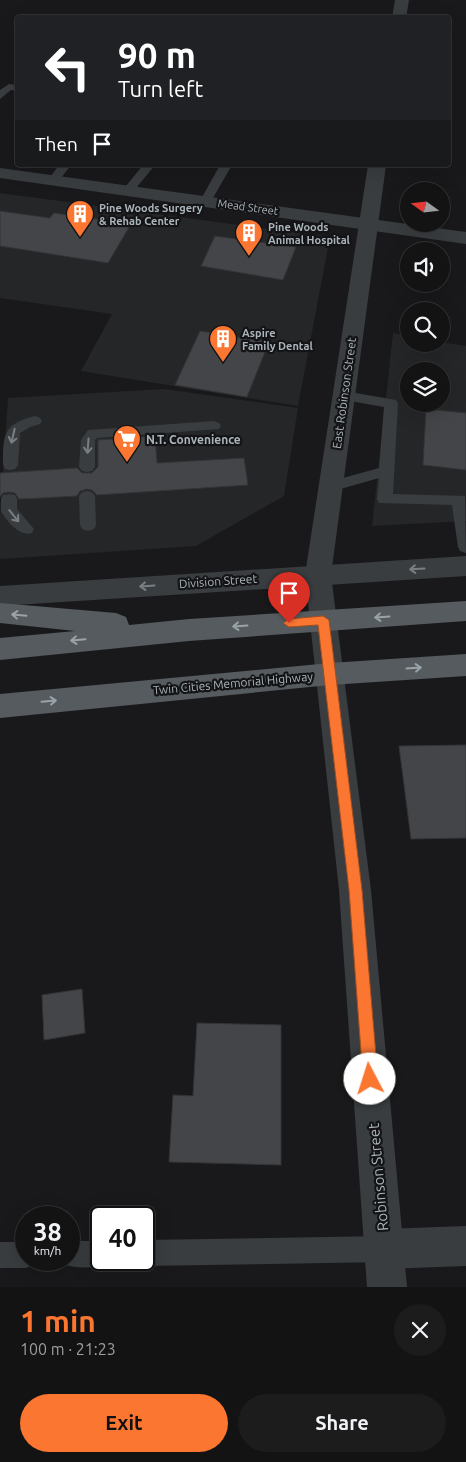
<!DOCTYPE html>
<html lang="en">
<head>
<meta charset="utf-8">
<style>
	:root { --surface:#131314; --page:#1c1c1d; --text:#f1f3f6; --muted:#9d9ea0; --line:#323234; --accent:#fa7631 }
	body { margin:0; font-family:Ubuntu,sans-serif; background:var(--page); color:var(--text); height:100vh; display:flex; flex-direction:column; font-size:19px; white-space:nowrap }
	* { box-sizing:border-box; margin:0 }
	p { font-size:16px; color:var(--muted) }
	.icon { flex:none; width:28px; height:28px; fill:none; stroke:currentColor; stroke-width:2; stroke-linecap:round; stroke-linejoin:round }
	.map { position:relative; height:1287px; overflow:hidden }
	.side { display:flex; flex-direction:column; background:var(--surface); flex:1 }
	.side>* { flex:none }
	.hud { position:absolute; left:15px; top:15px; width:436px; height:152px; border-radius:5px; box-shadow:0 5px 20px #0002,0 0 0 1px var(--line); background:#202124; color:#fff; overflow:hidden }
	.needle { width:32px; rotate:285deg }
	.fabs { position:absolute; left:400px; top:182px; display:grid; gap:10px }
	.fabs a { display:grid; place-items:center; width:50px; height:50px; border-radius:50%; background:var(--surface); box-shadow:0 5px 20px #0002,0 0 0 1px var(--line); font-size:25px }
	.speed { position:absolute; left:15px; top:1206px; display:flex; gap:10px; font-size:25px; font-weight:700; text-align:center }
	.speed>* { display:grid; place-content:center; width:65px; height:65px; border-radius:50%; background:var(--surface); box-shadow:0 5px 20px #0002,0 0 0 1px var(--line); line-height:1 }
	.speed small { font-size:12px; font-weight:400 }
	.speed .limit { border:2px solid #111; border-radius:8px; background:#fff; color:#111 }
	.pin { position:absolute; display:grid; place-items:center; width:42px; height:42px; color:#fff; margin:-51px -21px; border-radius:50% 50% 50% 0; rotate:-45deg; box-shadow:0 0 5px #0007 }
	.pin .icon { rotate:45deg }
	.me { position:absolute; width:55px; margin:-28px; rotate:355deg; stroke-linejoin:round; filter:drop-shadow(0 0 4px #0008) }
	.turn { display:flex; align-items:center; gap:18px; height:105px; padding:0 20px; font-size:22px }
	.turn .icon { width:65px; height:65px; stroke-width:2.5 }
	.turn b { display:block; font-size:35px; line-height:42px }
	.then { display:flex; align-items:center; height:48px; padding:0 20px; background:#0003; gap:10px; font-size:19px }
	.round { display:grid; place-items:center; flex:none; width:52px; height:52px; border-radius:26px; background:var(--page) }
	.head { display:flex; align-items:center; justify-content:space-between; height:85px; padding:0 20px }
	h1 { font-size:30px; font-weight:700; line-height:38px; color:var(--accent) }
	.primary-button { display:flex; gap:10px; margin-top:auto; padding:10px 20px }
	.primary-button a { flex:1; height:58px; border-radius:30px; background:var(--accent); color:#111; font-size:20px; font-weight:700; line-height:58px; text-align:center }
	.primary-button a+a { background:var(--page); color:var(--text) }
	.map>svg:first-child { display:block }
	.built { fill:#252628; fill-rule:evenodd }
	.building { fill:#434548; stroke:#333437 }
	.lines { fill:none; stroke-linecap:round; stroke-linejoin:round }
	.service { fill:#393d40; fill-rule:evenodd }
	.minor { fill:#393d40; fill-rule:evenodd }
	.tertiary { fill:#393d40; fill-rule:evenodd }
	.primary { fill:#555b5f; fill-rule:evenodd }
	.oneway { stroke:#777f84 }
	.oneway2 { stroke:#99a3a9 }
	.route { fill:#fa7631; stroke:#a24d20 }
	.labels { text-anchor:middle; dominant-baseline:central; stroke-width:4.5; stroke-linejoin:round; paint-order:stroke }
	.far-street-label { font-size:11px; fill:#aab5bb; stroke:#141416 }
	.far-poi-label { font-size:11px; font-weight:bold; fill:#aab5bb; stroke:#141416; text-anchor:start }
	.street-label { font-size:12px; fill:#aab5bb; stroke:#141416 }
	.poi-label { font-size:12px; font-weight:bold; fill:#aab5bb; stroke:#141416; text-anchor:start }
	.near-street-label { font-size:15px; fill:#aab5bb; stroke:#141416 }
</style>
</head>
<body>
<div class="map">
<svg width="466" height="1287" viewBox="0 0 466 1287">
	<rect width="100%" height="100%" fill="#19191b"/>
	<g class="built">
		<polygon points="0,193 330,237 298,406 81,371 112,314 0,298"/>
		<path d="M393,333l16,3v8h32v-2l25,4v175l-94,5zM409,371h32v33h-32z"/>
		<polygon points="164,389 298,408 284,496 196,546 0,559 0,513 8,398"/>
	</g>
	<g class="building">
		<polygon points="0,211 50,218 54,213 131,224 108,263 0,246"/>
		<polygon points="215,236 296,247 283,280 201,266"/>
		<polygon points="200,331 269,342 247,397 175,385"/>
		<polygon points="426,409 466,413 466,470 423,465"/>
		<polygon points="155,436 157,463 244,458 248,485 97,495 92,490 87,489 80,491 77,496 41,498 19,499 15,493 9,492 3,493 0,497 0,473 77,468 82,473 92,473 98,467 98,440"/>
		<polygon points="466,745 466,838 411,839 399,746"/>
		<polygon points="82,989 85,1033 44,1040 42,995"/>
		<polygon points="197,1023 281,1025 281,1165 169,1162 173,1095 193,1096"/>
	</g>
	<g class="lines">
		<g class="service">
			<polygon points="9,84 18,85 18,91 11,90 0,99 0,90"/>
			<polygon points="59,165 71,165 58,182 50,182 48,180"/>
			<polygon points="143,165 155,165 132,193 124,193 122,191"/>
			<polygon points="220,165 232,165 210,203 202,203 200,201"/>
			<polygon points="344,391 396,400 398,403 393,494 465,496 466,553 460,551 458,547 452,505 379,503 377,499 379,478 330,492 325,491 322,487 325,483 379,468 384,407 339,399 337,396 339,393"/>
			<path d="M35,416l5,2 2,3 -2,3 -10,3 -10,6 -2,32 -3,4 -5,1 -5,-1c-3,-5 -2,-10 -2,-16 1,-26 8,-30 32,-37z"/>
			<polygon points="214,421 219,423 221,426 219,429 97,438 95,440 95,467 92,471 87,472 82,471 79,467 81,440 88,430"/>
			<polygon points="87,491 92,492 95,496 96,525 94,529 88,531 82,529 80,525 79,496 82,492"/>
			<path d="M9,494l6,1 2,4v10l17,20 -2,4c-13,4 -25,-12 -31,-22v-12l2,-4z"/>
			<polygon points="384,1236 393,1240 397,1249 393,1258 384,1262 144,1266 134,1260 144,1260 144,1240"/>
			<path d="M69,1241h32v19h10l-1,3c-15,6 -35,6 -50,0l-1,-3h10z"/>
			<polygon points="0,1242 26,1242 26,1260 37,1260 35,1264 26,1268 0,1268"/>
		</g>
		<g class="minor">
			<polygon points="0,168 466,232 466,244 0,178"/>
			<polygon points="466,556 466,576 0,606 0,586"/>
			<polygon points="466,1226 466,1266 384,1269 370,1263 364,1249 370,1235 384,1229"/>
		</g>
		<g class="tertiary">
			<polygon points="395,0 409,0 406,18 392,18"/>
			<polygon points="368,165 386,165 331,575 371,890 407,1287 367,1287 339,890 305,575"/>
		</g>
		<g class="primary">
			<polygon points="466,601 466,621 189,641 0,660 0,638 75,631 0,623 0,603 116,613 126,617 129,625 189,619"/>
			<polygon points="466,654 466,676 330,685 0,718 0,694 330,663"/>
		</g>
	</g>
	<defs><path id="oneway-shaft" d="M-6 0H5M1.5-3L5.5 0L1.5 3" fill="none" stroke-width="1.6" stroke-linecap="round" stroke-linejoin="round" transform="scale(1.25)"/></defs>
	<g class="oneway">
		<use href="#oneway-shaft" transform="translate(13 436) rotate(103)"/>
		<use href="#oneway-shaft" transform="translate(88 446) rotate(94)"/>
		<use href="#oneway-shaft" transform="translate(14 516) rotate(51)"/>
		<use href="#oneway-shaft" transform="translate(417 569) rotate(177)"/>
		<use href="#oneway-shaft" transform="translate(147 586) rotate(176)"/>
	</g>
	<g class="oneway2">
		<use href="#oneway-shaft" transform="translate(19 615) rotate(-175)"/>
		<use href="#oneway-shaft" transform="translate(382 617) rotate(176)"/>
		<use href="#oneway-shaft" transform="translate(240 626) rotate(176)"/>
		<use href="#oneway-shaft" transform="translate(78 640) rotate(175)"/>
		<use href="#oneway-shaft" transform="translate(414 668) rotate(-4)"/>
		<use href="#oneway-shaft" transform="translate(49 701) rotate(-5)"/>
	</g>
	<polygon class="route" points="323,616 329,620 362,890 378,1079 376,1084 370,1087 365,1084 363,1079 349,890 318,625 289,627 283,623 289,619"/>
	<defs>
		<symbol id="building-pin" viewBox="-11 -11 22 30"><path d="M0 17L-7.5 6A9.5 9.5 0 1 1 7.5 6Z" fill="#fa7631" stroke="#141416"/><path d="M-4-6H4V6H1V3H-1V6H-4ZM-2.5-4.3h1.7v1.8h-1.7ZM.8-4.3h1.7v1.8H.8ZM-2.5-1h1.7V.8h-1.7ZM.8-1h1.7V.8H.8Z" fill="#fff"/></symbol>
		<symbol id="supermarket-pin" viewBox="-11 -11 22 30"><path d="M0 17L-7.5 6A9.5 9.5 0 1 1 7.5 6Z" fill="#fa7631" stroke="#141416"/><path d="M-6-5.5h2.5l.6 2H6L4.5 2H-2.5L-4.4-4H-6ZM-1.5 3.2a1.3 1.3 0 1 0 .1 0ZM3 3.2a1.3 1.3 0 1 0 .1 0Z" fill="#fff"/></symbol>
	</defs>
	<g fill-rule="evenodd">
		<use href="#building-pin" x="64" y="198" width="32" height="43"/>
		<use href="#building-pin" x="233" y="217" width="32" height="43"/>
		<use href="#building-pin" x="207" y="323" width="32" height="43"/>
		<use href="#supermarket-pin" x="111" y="423" width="32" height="43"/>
	</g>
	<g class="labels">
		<g class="far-street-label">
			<text transform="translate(248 207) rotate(8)">Mead Street</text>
		</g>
		<g class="far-poi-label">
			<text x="99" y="208">Pine Woods Surgery<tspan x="99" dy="13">&amp; Rehab Center</tspan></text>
			<text x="268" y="227">Pine Woods<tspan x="268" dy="13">Animal Hospital</tspan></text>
			<text x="242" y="333">Aspire<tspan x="242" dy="13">Family Dental</tspan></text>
		</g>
		<g class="street-label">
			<text transform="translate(344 393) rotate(-82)">East Robinson Street</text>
			<text transform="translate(218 581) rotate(-4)">Division Street</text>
			<text transform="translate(233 683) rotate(-5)">Twin Cities Memorial Highway</text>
		</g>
		<g class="poi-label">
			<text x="146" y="439">N.T. Convenience</text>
		</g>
		<g class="near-street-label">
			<text transform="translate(378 1177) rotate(-95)">Robinson Street</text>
		</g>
	</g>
</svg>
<div class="fabs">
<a><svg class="needle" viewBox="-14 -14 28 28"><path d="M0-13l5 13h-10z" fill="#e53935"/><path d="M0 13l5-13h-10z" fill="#9d9ea0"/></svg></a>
<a><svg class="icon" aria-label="sound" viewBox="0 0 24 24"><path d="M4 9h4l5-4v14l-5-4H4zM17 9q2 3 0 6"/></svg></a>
<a><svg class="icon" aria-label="search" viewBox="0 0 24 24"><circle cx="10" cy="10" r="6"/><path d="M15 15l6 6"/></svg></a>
<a><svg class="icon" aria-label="layers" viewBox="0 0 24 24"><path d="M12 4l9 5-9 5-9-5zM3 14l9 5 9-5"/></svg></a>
</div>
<div class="speed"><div>38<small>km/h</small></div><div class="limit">40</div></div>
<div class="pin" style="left:289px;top:623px;background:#d93025"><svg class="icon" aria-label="arrive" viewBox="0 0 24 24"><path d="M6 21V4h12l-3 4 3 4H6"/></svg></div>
<svg class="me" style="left:370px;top:1079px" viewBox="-20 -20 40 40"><circle r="19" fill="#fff"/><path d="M0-13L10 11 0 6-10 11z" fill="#fa7631"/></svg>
<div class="hud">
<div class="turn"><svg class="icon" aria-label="left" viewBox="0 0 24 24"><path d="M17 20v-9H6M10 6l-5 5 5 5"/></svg><div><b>90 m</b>Turn left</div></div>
<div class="then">Then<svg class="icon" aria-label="arrive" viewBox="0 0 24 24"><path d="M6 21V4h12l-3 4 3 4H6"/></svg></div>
</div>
</div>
<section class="side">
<div class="head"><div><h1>1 min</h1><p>100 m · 21:23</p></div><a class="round"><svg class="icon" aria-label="close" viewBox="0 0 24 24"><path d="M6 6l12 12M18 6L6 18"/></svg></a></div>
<div class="primary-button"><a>Exit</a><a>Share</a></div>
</section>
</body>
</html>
